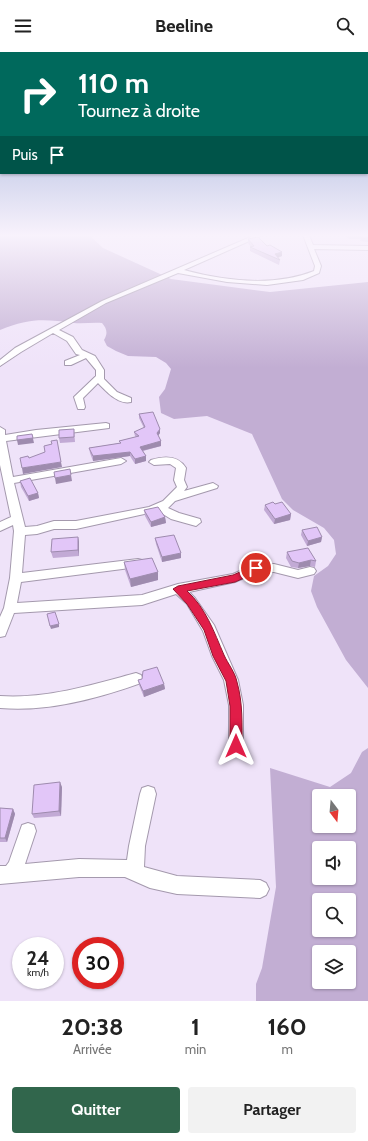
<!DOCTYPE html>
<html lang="fr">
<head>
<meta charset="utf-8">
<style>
	:root { --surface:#fff; --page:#f2f2f2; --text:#222; --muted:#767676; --accent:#31664c }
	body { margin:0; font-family:Cabin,sans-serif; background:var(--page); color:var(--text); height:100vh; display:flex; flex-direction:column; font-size:15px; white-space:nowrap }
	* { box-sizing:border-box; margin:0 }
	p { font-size:13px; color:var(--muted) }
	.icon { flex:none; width:22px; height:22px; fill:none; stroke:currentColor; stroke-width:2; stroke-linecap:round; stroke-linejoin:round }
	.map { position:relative; height:949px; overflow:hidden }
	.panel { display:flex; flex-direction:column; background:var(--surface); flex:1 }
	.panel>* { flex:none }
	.top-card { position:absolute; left:0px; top:0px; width:368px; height:122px; box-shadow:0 1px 3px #0004; background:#00695c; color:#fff; overflow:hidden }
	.needle { width:26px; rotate:164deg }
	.fabs { position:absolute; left:312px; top:737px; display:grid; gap:8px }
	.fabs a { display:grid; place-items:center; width:44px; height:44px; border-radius:4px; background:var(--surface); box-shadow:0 1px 3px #0004; font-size:20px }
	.speed { position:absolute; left:12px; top:885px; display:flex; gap:8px; font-size:20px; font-weight:700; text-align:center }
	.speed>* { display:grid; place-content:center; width:52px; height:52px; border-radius:50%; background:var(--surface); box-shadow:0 1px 3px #0004; line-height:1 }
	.speed small { font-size:10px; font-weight:400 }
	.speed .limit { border:6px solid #d22; background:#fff; color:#111 }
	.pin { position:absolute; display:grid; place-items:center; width:34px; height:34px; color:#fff; margin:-17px; border:2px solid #fff; border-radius:50%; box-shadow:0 1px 4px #0007 }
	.me { position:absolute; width:44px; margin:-22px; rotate:0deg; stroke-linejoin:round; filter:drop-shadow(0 0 3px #0008) }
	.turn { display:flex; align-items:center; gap:14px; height:84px; padding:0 12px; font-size:18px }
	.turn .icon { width:52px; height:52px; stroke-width:2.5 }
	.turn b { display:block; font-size:28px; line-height:34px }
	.then { display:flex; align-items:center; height:38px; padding:0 12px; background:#0003; gap:8px; font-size:15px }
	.eta { display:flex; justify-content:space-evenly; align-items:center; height:68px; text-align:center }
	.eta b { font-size:24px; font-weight:800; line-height:28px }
	.primary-button { display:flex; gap:8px; margin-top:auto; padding:8px 12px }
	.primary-button a { flex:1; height:46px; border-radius:4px; background:var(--accent); color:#fff; font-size:16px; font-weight:800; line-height:46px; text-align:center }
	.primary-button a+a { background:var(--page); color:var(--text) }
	header { display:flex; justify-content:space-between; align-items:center; height:52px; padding:0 12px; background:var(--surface); font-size:18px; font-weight:800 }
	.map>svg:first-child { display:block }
	.green { fill:#c2aed3; fill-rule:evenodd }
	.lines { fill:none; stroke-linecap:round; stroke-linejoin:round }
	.street-casing { stroke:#a499ad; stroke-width:2 }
	.street { fill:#fff; fill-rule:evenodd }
	.wall { fill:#c2aad5 }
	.shaded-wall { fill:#9e8bae }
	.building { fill:#e2c6f8; stroke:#9e8bae }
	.route { fill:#e11d48; stroke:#92132f }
</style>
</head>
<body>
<header><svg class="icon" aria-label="menu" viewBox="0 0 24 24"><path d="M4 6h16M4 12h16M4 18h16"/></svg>Beeline<svg class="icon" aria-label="search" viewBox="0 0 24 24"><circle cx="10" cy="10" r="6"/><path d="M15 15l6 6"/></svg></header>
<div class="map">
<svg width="368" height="949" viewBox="0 0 368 949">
	<rect width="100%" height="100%" fill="#efe3f9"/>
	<g class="green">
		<path d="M0,183h89l14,13 68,31 99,13 98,-10v406l-22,-28 -29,-53 -6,-16 3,-15 14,-10 8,-12 -2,-14 -10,-12 -31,-18 -11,-11 -30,-65 -45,-18 -33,3 -13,-6 -2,-16 6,-8 6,-20 -5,-6 -10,-6 -28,-1 -12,-5 -9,-5 -3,-6c4,-7 3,-11 -2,-17 -9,-1 -19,1 -28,0 -30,-4 -45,-5 -74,7z"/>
		<path d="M368,696v253h-112v-17l6,-16 14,-81 -6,-119 60,19 21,-14 11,-21zM319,744h30v30h-30zM319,796h30v30h-30zM319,848h30v30h-30zM319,900h30v30h-30z"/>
	</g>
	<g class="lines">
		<defs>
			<g id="street">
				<path d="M255,183h8l-79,35c41,11 90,17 130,1l1,-5 -12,-31h6l4,10 55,1v4l-54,-1 7,17 -2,7 -16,7 -36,5 -40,-3 -49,-9 -72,30 -47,27 14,7 9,13 13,6 9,14v9l13,13 14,6v4c-13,3 -25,-11 -33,-19l-15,15 2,9 -1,2h-6l-4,-12 22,-21v-6l-10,-12 -15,7h-6v-4l15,-6 -4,-1 -9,-13 -14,-8 -32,19 -21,14v-6l15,-12 87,-47z"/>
				<path d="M106,371l3,1v4l-103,13 7,36 108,-19 5,3 -5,3 -107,19 11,44 12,-1 17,-5h22l73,-14 14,-6 14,-14 -3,-7 2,-12 -6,-4 -16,1 -5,-3 2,-2c13,-4 27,-5 35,8l-2,12 3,7 -3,4 29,-8 5,3 -1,2 -42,13 -7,7 11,5 21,6 1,3 -5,4 -25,-7 -13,-8 -82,18h-22l-17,5 -12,1 -3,38 116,-14 4,1 2,3 -2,3 -4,1 -117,15 -4,21 125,-8 36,-11 55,-10 23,-10h18l24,6 12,-3 4,1 2,3 -2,3 -16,4 -24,-6h-16l-23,10 -46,10 6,6 19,27 24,55 5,25v41l-2,5 -5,2 -5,-2 -2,-5v-41l-5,-25 -12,-24 -9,-25 -16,-27 -11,-10 -34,11 -128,8 -9,23 -5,1v-20l4,-9 6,-30 4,-47 -1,-6 -13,6v-9l11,-5 -11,-52v-38l5,3v5l31,-5z"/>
				<path d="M136,621l5,2 2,4 -2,4c-45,16 -93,29 -141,25v-12c47,3 91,-11 136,-23z"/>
				<polygon points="148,734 154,736 156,742 145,794 144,815 177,824 260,828 266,831 269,837 266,843 260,846 177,842 150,836 125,825 79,825 0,832 0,814 6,814 9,810 22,773 28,771 34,773 36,779 25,812 79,807 127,808 129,794 140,742 142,736"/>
			</g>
		</defs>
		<use href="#street" class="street-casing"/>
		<use href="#street" class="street"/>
	</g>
	<g class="wall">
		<polygon points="137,183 159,183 140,184"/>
		<polygon points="346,183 368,183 368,190 360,189 361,187 349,187"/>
		<polygon points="248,187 282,204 278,206 280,208 279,213 250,199 250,195 251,195 248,191"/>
		<polygon points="139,362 160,381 158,384 161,389 161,394 143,399 146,404 146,409 135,412 130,404 93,409 90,401 89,396 120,391 119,389 136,385 135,384 134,380 144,376 139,366"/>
		<polygon points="74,377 75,390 60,391 59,386"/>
		<polygon points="20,429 38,441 39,446 29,449 21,435"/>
		<polygon points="275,452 291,462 290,468 274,472 264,458 265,453"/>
		<polygon points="144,458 165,465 166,471 151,475 145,464"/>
		<polygon points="302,478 322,485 321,490 307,494 301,483"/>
		<polygon points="78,485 79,490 79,504 53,506 51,500"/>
		<polygon points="155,486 181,506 162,510 156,492"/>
		<polygon points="287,500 316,509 315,515 310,514 298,516 291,515 286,506"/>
		<polygon points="124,510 158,520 158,528 131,535 125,518"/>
		<polygon points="138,628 164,632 165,637 144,645 139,633"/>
		<polygon points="62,735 61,764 34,766 32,762"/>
		<polygon points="0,756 13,757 15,762 7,790 0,790"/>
	</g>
	<g class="shaded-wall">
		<polygon points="282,200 282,204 275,206 275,202"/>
		<polygon points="160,377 160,381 157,385 157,381"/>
		<polygon points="32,382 34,391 18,393 17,388"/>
		<polygon points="161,389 161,394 141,399 140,395"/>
		<polygon points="130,400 130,404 93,409 93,404"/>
		<polygon points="146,404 146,409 135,412 135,407"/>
		<polygon points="61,410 62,415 23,422 22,416"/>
		<polygon points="71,423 72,429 56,432 55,426"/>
		<polygon points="38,441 39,446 29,449 28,444"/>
		<polygon points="291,462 290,468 274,472 275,467"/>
		<polygon points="165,465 166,471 151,475 151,470"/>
		<polygon points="78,485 79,490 79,504 78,498"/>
		<polygon points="322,485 321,490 307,494 308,489"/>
		<polygon points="181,501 181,506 162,510 162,505"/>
		<polygon points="311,508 310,514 298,516 299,511"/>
		<polygon points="158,520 158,528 131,535 130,527"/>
		<polygon points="59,572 59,575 51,577 50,574"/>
		<polygon points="164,632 165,637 144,645 143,639"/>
		<polygon points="60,730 62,735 61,764 59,759"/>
		<polygon points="13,757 15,762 7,790 5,786"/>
	</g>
	<g class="building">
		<polygon points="349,183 368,183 368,186 361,186 362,183"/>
		<polygon points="258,185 267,194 270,193 282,200 275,202 280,208 250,195 254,194 248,187"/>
		<polygon points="153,360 160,377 157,381 161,389 140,395 146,404 135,407 130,400 93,404 89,396 121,391 119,389 139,384 134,380 145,375 139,362"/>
		<polygon points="74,377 74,385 59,386 59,378"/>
		<polygon points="32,382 33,386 17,388 17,384"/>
		<polygon points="57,388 61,410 22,416 20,406 28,404 29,406 45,400 44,394 52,392 51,389"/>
		<polygon points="70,417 71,423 55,426 54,420"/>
		<polygon points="30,426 38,441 28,444 20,429"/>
		<polygon points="273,450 275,452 282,450 291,462 275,467 265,453"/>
		<polygon points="158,455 165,465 151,470 144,458"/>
		<polygon points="317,475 322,485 308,489 302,478"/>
		<polygon points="174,483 181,501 162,505 155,486"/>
		<polygon points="78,485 78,498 51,500 52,487"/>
		<polygon points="308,496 316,509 311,508 299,511 292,509 287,500"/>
		<polygon points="152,506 158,520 130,527 124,510"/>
		<polygon points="55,560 59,572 50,574 47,562"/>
		<polygon points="157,615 164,632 143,639 138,628 142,627 143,619"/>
		<polygon points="60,730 59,759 32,762 34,733"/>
		<polygon points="0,756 13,757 5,786 0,786"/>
	</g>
	<linearGradient id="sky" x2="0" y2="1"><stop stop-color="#899fd1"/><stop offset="0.58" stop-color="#f8f2fc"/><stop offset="1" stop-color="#f8f2fc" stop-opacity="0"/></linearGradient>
	<rect width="368" height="316" fill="url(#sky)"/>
	<path class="route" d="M256,513l5,3 -1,3 -25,11 -48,9c19,17 27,41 37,64 4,9 11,17 13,27 6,21 5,43 5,64l-2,4 -4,2 -4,-2 -2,-4v-40l-4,-25 -13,-25 -9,-26 -17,-26 -14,-15 5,-3 55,-11z"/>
</svg>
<div class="fabs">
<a><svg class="needle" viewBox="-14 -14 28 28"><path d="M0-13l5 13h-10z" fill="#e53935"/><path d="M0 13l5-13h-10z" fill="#767676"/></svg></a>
<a><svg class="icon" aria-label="sound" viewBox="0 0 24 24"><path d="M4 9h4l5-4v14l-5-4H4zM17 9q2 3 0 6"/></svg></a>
<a><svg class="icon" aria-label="search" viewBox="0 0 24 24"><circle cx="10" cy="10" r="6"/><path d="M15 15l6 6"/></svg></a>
<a><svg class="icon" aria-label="layers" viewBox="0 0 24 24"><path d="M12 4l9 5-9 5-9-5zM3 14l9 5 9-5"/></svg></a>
</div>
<div class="speed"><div>24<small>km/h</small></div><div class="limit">30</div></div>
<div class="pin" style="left:256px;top:516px;background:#d93025"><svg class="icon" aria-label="arrive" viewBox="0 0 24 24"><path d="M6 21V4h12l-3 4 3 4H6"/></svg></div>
<svg class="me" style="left:236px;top:694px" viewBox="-20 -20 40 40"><path d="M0-17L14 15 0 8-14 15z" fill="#e11d48" stroke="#fff" stroke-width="4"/></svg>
<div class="top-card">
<div class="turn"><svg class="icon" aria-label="right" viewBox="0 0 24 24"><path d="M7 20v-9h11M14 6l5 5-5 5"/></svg><div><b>110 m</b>Tournez à droite</div></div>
<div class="then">Puis<svg class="icon" aria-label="arrive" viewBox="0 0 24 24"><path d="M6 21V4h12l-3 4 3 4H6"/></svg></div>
</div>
</div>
<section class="panel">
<div class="eta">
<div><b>20:38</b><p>Arrivée</p></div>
<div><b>1</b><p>min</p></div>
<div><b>160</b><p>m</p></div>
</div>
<div class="primary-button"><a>Quitter</a><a>Partager</a></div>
</section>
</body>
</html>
